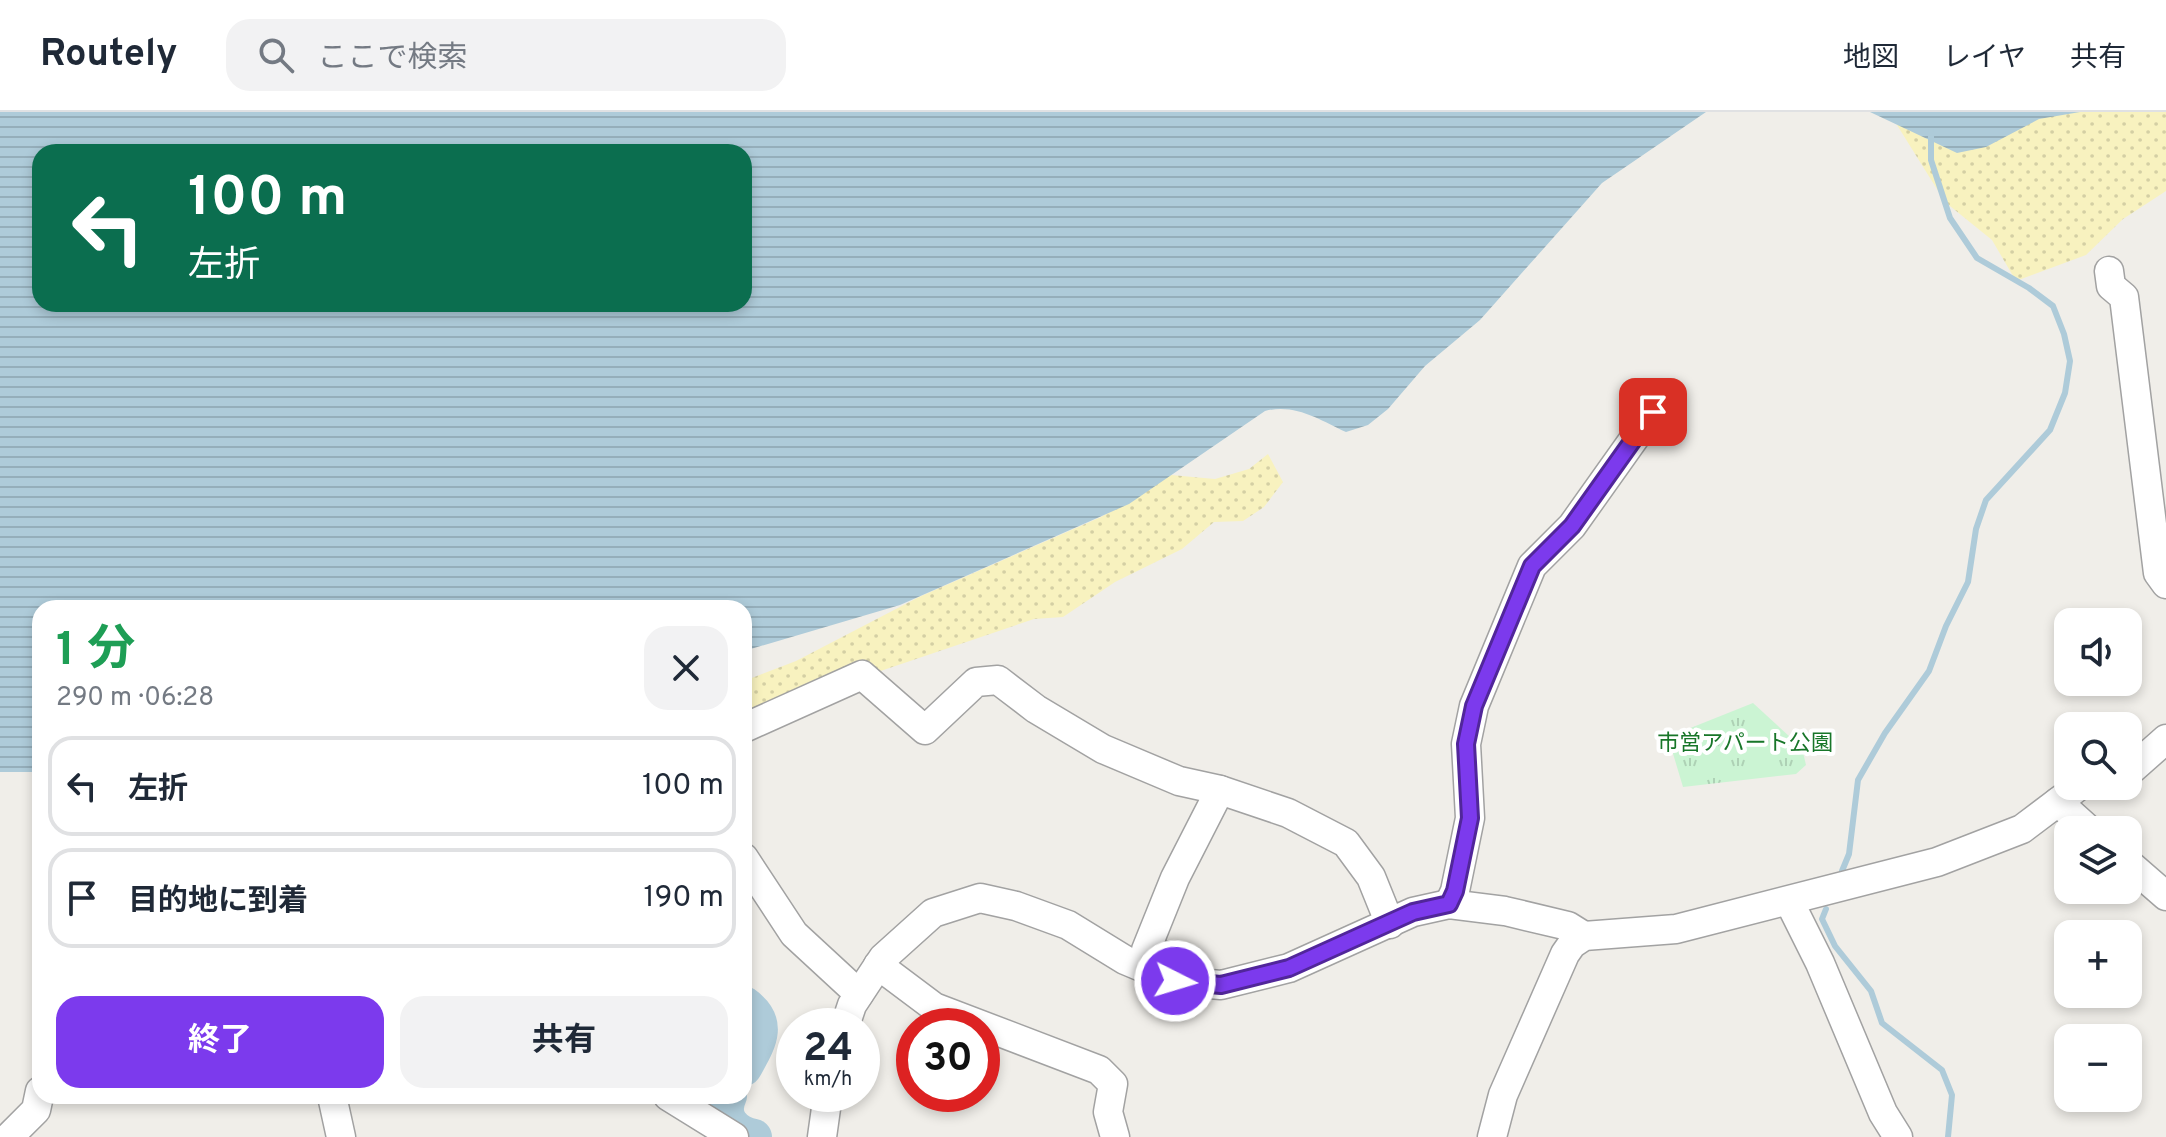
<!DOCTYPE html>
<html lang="ja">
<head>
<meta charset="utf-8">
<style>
	:root { --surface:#fff; --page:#f2f2f3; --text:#1f2937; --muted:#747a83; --line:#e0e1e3; --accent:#7c3aed }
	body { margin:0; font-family:Overpass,"Noto Sans JP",sans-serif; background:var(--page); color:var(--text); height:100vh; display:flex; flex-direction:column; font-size:30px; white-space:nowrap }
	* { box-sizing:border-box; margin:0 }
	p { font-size:26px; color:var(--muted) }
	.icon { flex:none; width:44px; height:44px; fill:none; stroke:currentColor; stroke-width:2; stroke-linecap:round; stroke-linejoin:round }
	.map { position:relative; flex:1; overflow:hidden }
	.side { position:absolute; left:32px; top:488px; width:720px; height:504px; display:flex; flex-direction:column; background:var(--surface); border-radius:24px; box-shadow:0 4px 12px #0003 }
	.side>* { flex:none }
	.top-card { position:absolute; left:32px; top:32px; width:720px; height:168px; border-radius:24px; box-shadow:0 4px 12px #0003; background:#0b6e4f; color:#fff; overflow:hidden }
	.tools { position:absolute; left:2054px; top:496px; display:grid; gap:16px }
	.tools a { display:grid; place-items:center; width:88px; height:88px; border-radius:16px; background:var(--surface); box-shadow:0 4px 12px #0003; font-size:40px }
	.speed { position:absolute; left:776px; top:896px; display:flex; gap:16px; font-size:40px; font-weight:700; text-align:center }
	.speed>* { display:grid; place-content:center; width:104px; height:104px; border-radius:50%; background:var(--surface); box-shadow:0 4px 12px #0003; line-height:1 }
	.speed small { font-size:20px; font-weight:400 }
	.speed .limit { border:12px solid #d22; background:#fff; color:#111 }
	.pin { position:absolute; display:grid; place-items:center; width:68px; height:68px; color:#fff; margin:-34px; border-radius:16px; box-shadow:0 4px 12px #0006 }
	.me { position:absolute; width:88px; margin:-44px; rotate:95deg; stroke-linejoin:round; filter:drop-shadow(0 0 6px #0008) }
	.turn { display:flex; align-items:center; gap:28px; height:168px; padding:0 24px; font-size:36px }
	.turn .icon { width:104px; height:104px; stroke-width:2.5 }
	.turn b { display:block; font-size:56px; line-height:68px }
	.round { display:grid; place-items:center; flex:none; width:84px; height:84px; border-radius:24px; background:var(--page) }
	.summary { display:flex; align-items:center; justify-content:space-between; height:136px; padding:0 24px }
	h1 { font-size:48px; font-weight:700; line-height:60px; color:#1e9e55 }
	.button { display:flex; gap:16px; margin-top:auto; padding:16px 24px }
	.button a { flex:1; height:92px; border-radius:24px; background:var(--accent); color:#fff; font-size:32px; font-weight:700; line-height:92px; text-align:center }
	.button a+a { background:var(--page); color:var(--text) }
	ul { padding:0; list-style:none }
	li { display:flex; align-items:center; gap:24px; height:100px; margin:0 16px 12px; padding:0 8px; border:4px solid var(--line); border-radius:24px }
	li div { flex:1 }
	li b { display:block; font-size:30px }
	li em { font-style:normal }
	header { display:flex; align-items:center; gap:48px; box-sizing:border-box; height:112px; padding:0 40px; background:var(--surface); border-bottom:2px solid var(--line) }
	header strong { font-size:38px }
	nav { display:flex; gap:44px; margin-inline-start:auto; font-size:28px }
	.search { width:560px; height:72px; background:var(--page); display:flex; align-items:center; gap:20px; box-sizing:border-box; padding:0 28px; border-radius:24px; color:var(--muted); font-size:30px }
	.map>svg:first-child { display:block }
	.sand { fill:url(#sand-dots) }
	.park { fill:url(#park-tufts) }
	.water { fill:url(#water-rules); fill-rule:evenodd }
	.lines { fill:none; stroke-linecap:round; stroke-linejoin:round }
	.stream { stroke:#aecbd9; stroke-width:6 }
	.river { stroke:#aecbd9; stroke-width:36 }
	.minor-casing { stroke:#a2a2a2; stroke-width:31 }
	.minor { stroke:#fff; stroke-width:28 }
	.route-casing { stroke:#51269a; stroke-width:20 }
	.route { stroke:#7c3aed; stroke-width:14 }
	.labels { text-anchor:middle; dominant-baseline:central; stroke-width:8; stroke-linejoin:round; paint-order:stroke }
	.park-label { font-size:22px; fill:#187629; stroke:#fff }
</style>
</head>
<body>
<header>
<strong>Routely</strong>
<div class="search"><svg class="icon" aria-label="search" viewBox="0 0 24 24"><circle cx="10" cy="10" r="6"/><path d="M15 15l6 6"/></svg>ここで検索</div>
<nav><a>地図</a><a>レイヤ</a><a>共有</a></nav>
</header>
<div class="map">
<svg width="2166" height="1025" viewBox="0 0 2166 1025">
	<defs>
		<pattern id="sand-dots" width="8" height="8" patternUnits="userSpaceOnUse" patternTransform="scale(2)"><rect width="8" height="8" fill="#f8f2bf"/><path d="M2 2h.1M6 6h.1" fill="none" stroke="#d4cfa4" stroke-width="1.8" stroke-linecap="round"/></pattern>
		<pattern id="park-tufts" width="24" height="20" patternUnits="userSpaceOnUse" patternTransform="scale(2)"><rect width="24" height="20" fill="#cbf4d3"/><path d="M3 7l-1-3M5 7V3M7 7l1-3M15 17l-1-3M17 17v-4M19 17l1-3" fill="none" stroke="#aed1b5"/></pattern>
		<pattern id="water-rules" width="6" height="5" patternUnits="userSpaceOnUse" patternTransform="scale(2)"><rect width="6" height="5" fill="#aecbd9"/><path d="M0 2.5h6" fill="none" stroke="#95aeba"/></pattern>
	</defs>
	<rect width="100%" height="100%" fill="#f0eee9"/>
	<g class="sand">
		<polygon points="1943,0 2166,0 2166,79 2123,107 2086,143 2016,169 1992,128 1945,90 1897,13"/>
		<polygon points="1268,342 1283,370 1264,395 1243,409 1214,410 1182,437 1115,470 1063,505 1034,507 848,570 744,616 744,569 796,549 919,485 1101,405 1171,363 1215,367 1249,357"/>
	</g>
	<polygon class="park" points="1753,591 1802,636 1806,653 1796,662 1683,675 1668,625"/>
	<g class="water">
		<path d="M0,0h1706l-104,71 -122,137 -55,46 -37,43 -20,16 -22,7c-26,-12 -51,-29 -81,-21l-136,93 -229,101 -156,46v-43h-704v164h-40zM40,40h704v152h-704z"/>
		<polygon points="1870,0 2080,0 2039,7 1986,35 1957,41"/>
	</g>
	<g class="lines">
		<g class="stream">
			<polyline points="1842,759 1849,742 1858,668 1885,621 1929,559 1946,514 1968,470 1976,417 1986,388 2050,318 2065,281 2070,249 2064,222 2053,194 2029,176 1977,146 1950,106 1931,48 1931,20"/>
			<polyline points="1826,797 1822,807 1835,834 1871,879 1882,911 1942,958 1952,983 1948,1025"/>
		</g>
		<g class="river">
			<path d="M744,892c28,20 13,40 0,64"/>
			<path d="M729,984c-10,21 5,37 25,41"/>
		</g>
		<defs>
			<g id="minor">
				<polyline points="2109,159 2111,174 2124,185 2158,461 2166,472"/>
				<polyline points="744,616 862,563 925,618 976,570 998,568 1036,597 1103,637 1179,669 1220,678 1288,701 1346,731 1371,765 1390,812"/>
				<polyline points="2131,658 2166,627"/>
				<polyline points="2058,690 2089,718"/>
				<polyline points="744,746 794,822 859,882"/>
				<polyline points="2128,751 2166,784"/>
				<polyline points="1789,789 1820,851 1883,1001 1898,1025"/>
				<polyline points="1449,792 1455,779 1470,706 1466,632 1474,594 1532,454 1572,414 1653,300"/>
				<polyline points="1179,849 1146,838 1175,766 1220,678"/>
				<polyline points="878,853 934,895 1099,958 1113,972 1108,1000 1115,1025"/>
				<polyline points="845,914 852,893 883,846 933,801 980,786 1016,794 1068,813 1125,848 1175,869 1221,873 1289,856 1413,800 1449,792 1505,799 1568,814 1584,824"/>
				<polyline points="332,984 341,1025"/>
				<polyline points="668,984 734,1025"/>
				<polyline points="9,1025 36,998 40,979"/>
				<polyline points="822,1025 828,982"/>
				<polyline points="1492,1025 1503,983 1565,842 1572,832 1584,824 1676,817 1937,750 2022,717 2079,674"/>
			</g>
		</defs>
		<use href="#minor" class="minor-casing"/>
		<use href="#minor" class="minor"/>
	</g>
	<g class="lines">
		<defs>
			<polyline id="route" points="1175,869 1221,873 1289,856 1413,800 1449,792 1455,779 1470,706 1466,632 1474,594 1532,454 1572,414 1653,300"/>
		</defs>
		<use href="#route" class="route-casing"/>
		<use href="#route" class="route"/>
	</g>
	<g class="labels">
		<g class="park-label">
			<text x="1745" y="632">市営アパート公園</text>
		</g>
	</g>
</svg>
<div class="tools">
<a><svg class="icon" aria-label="sound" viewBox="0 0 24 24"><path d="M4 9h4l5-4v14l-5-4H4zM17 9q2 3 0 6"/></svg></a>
<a><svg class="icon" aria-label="search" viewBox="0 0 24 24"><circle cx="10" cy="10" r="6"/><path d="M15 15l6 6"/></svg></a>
<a><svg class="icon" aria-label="layers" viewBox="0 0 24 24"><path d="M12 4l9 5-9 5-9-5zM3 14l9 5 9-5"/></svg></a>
<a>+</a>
<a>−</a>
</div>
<div class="speed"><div>24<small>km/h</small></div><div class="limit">30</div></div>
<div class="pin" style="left:1653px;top:300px;background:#d93025"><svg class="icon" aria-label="arrive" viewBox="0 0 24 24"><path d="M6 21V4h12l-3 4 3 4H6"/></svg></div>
<svg class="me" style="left:1175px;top:869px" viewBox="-20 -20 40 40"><circle r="17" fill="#7c3aed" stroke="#fff" stroke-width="3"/><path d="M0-11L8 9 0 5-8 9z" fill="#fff"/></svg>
<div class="top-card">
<div class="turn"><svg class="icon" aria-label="left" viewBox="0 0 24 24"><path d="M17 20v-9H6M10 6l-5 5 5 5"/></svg><div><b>100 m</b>左折</div></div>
</div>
<section class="side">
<div class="summary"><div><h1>1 分</h1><p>290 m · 06:28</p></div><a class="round"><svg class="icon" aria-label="close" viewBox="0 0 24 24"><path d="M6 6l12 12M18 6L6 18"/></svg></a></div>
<ul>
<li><svg class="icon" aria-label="left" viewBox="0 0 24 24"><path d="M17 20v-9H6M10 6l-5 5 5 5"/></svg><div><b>左折</b></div><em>100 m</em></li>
<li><svg class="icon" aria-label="arrive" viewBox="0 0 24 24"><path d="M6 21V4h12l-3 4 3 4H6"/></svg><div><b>目的地に到着</b></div><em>190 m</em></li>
</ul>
<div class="button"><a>終了</a><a>共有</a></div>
</section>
</div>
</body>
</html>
